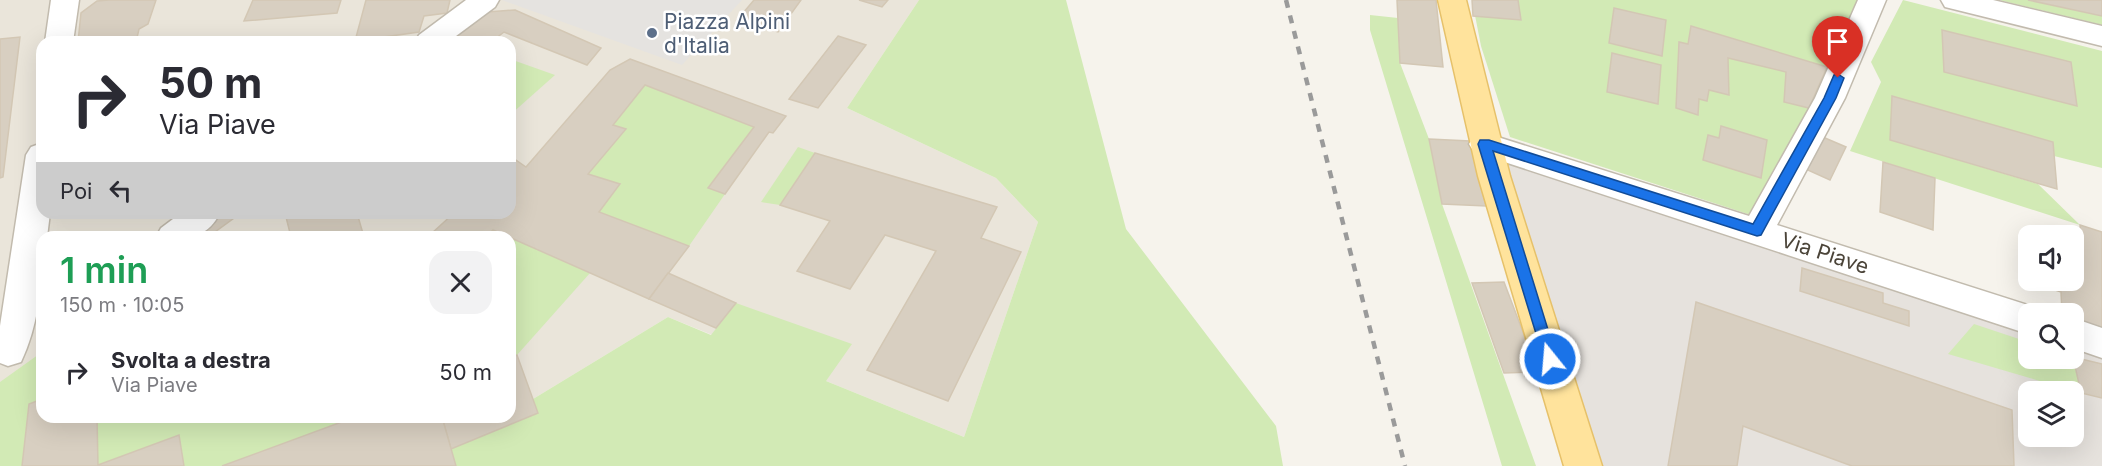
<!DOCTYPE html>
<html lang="it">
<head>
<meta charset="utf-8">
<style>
	:root { --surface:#fff; --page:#f2f2f3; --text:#2b2b33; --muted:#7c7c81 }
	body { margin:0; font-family:Inter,sans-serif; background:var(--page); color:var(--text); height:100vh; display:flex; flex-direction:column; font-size:22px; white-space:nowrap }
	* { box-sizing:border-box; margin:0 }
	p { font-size:20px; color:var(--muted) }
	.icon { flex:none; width:33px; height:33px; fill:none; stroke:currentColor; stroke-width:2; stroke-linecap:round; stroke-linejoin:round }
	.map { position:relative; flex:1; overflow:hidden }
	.panel { position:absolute; left:36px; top:231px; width:480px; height:192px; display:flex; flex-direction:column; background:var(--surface); border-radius:18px; box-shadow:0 6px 24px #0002 }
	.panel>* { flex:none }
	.banner { position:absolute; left:36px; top:36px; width:480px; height:183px; border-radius:18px; box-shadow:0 6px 24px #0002; background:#fff; color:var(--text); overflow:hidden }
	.buttons { position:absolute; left:2018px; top:225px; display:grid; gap:12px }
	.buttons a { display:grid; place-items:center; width:66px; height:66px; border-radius:12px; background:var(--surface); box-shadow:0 6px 24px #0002; font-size:30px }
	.pin { position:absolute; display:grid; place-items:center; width:51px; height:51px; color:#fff; margin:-62px -26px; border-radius:50% 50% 50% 0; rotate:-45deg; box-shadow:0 0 6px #0007 }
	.pin .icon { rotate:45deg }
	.me { position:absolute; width:66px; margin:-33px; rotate:343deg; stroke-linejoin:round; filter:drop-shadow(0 0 4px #0008) }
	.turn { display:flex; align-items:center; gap:21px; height:126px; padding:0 24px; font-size:27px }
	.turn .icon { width:78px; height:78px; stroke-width:2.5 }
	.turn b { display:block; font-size:42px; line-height:51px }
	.then { display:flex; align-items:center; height:57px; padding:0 24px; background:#0003; gap:12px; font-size:22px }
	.round { display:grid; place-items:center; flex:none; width:63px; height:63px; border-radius:18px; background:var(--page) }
	.headline { display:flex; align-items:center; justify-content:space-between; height:102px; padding:0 24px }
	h1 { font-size:36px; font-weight:600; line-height:45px; color:#1e9e55 }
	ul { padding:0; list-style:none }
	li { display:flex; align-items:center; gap:18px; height:78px; padding:0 24px }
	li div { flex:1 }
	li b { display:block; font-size:22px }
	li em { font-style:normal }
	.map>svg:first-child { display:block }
	.residential { fill:#eae5da; fill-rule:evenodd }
	.industrial { fill:#e6e2dd; fill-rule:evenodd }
	.green { fill:#d2eab5 }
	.parking { fill:#e5e3e0 }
	.building { fill:#d8cfc1; stroke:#d3c7b4; stroke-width:1.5 }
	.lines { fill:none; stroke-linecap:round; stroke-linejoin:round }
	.minor-casing { stroke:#c2bbae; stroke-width:3 }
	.major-casing { stroke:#e6c16a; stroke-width:3 }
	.minor { fill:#fff; fill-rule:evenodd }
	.major { fill:#ffe39c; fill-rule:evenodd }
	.rail { stroke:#9a9a9a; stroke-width:4.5; stroke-dasharray:8 8; stroke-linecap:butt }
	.route { fill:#1a73e8; stroke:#114b97; stroke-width:1.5 }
	.service-dot { fill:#5c6f8a; stroke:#fff; stroke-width:2 }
	.labels { text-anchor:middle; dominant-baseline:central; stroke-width:5; stroke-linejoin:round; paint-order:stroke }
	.service-label { font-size:21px; fill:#4e5e75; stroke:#fff; text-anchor:start }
	.street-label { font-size:21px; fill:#4b4439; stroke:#fff }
</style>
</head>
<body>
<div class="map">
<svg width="2102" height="466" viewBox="0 0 2102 466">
	<rect width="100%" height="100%" fill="#f6f3ec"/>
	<path class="residential" d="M0,0h919l-72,108 149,70 42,44 -74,215 -296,-120 -158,96v-176h-468v180h461l-52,31 5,18h-456zM42,42h468v171h-468z"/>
	<path class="industrial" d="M1485,144l543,175v39h45v-25l29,10v123h-519zM2028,392h45v44h-45z"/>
	<g class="green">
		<polygon points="919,0 1066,0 1126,229 1276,426 1283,466 456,466 451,449 510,417 510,413 668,317 711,335 736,303 852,344 826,381 964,437 1038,222 996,178 847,108"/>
		<polygon points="1472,0 1865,0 1757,217 1510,137 1481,46"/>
		<polygon points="1903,0 2102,51 2102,168 2054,156 2053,142 1892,97 1891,140 2038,184 2080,225 1850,151 1881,82 1871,62"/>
		<polygon points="1999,0 2102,0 2102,25"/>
		<polygon points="1370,15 1398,18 1400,63 1429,139 1442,204 1536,466 1502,466 1370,30"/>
		<polygon points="510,59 555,75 510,115"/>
		<polygon points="645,85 754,127 708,188 725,194 689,246 599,212 619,184 588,174 625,129 613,125"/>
		<polygon points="798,147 815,153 780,205 761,202"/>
		<polygon points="510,237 590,273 517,355 510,358"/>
		<polygon points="1974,324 2028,342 2028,358 2073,359 2081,393 1948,354"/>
		<polygon points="42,352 42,417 346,417 361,466 0,466 0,382"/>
	</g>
	<polygon class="parking" points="502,0 742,0 682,65"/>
	<g class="building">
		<polygon points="109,0 156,0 148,24 139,29 136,42 78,42 81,13 97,1"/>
		<polygon points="253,0 341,0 337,13 244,21"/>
		<polygon points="366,0 450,0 447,13 424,16 419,32 355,41"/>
		<polygon points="754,0 801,0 778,32 737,20"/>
		<polygon points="859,0 888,0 882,7"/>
		<polygon points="1397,0 1436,0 1443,67 1400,63"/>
		<polygon points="1472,0 1518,0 1521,20 1473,16"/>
		<polygon points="2028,0 2102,0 2102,16"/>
		<polygon points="1614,8 1666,20 1662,56 1609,43"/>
		<polygon points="515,10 601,48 587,65 504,32 491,42 436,42 474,13"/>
		<polygon points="1691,26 1827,67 1809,108 1784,102 1786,72 1728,58 1729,95 1709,90 1707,101 1699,99 1698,115 1676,108 1679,42 1688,44"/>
		<polygon points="1942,30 2071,62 2077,106 1944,72"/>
		<polygon points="838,36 866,45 818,108 789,99"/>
		<polygon points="20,37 3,177 0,178 0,39"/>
		<polygon points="1612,53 1661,65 1658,104 1607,92"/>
		<polygon points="630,59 786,116 773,133 769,132 725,194 708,188 754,127 645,85 613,125 626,129 588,174 620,184 599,212 689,246 649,299 493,230 486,237 433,237 430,235 454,213 510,213 510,156 526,167 610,70"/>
		<polygon points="1892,96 2053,142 2057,189 1890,140"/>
		<polygon points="1721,126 1767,140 1761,178 1703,160 1708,135 1719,138"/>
		<polygon points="1818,135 1846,147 1830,180 1801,167"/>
		<polygon points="1429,139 1470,141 1486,206 1442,204"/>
		<polygon points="815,153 997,207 981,238 1021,252 948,401 867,370 936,251 885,235 850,289 797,271 830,221 780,205"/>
		<polygon points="1883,162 1935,178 1933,230 1880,212"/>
		<polygon points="211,213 241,213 208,237 187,237"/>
		<polygon points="285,213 357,213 364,237 291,237"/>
		<polygon points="2080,225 2102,232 2102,343 2073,333 2073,314 2062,314 2061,292 2021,278 2021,236 2028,239 2028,280 2073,280 2073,253 2082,256"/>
		<polygon points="1802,268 1883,293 1883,303 1909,311 1909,326 1800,291"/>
		<polygon points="668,273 736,303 716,328 649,299"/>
		<polygon points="1504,282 1538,372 1504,373 1472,283"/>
		<polygon points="1696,302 2012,410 2014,466 1852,466 1743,426 1737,466 1668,466"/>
		<polygon points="517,355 538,413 451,449 442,417 510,417 510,358"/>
		<polygon points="2073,357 2102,364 2102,398 2081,393"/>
		<polygon points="42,399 42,417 97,417 98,465 179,435 184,466 22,466 29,404"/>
		<polygon points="346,417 442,417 456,466 222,466 347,420"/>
	</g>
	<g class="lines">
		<defs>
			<g id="minor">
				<polygon points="51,0 79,0 73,42 45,42"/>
				<polygon points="466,0 499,0 495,7 448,42 415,42 419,35"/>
				<polygon points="1858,0 1886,0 1845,98 1777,225 2040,309 2043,314 2028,314 2028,334 1474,152 1469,144 1474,136 1485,133 1749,216 1815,98"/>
				<polygon points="1941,0 1993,0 2102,26 2102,46 1945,7"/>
				<path d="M42,143v70h8l-3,24h-5c0,44 -2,85 -21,125l-13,4 -8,-3v-37l26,-171 5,-8z"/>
				<path d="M181,213h39c-15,29 -35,24 -64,24l5,-9z"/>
				<polygon points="2073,318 2102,328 2102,358 2073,348"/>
			</g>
			<polygon id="major" points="1438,0 1466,0 1510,176 1602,466 1564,466 1478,176"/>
		</defs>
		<use href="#minor" class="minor-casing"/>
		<use href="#major" class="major-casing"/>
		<use href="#minor" class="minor"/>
		<use href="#major" class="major"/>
		<polyline class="rail" points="1286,0 1405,466"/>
	</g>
	<polygon class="route" points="1838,74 1844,78 1836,98 1761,235 1757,236 1493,151 1557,359 1555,363 1550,365 1545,363 1478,144 1480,140 1489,140 1753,224 1824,98 1834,75"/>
	<circle class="service-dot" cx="652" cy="33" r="6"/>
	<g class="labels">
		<g class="service-label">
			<text x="664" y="21">Piazza Alpini<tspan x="664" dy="24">d'Italia</tspan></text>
		</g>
		<g class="street-label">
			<text transform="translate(1825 253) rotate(18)">Via Piave</text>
		</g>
	</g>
</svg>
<div class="buttons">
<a><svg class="icon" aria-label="sound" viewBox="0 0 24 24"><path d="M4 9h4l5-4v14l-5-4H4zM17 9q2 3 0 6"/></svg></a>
<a><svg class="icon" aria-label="search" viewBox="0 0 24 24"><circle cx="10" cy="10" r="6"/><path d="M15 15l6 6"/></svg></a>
<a><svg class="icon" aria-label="layers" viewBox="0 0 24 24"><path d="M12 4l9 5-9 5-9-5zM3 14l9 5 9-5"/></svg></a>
</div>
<div class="pin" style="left:1838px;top:78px;background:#d93025"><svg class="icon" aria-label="arrive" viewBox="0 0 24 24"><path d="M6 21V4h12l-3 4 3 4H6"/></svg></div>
<svg class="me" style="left:1550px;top:359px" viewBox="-20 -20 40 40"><circle r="17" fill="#1a73e8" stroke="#fff" stroke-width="3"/><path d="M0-11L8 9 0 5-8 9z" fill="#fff"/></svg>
<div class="banner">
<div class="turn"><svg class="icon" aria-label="right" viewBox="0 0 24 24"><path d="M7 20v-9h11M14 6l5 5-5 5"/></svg><div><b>50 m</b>Via Piave</div></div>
<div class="then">Poi<svg class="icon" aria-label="left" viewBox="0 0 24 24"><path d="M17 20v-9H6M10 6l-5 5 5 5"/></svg></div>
</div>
<section class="panel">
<div class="headline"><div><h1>1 min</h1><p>150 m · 10:05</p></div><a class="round"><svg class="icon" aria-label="close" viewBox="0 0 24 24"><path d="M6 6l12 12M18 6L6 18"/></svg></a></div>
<ul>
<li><svg class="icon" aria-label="right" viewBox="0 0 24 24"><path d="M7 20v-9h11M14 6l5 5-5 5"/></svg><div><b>Svolta a destra</b><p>Via Piave</p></div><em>50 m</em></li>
</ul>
</section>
</div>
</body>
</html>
